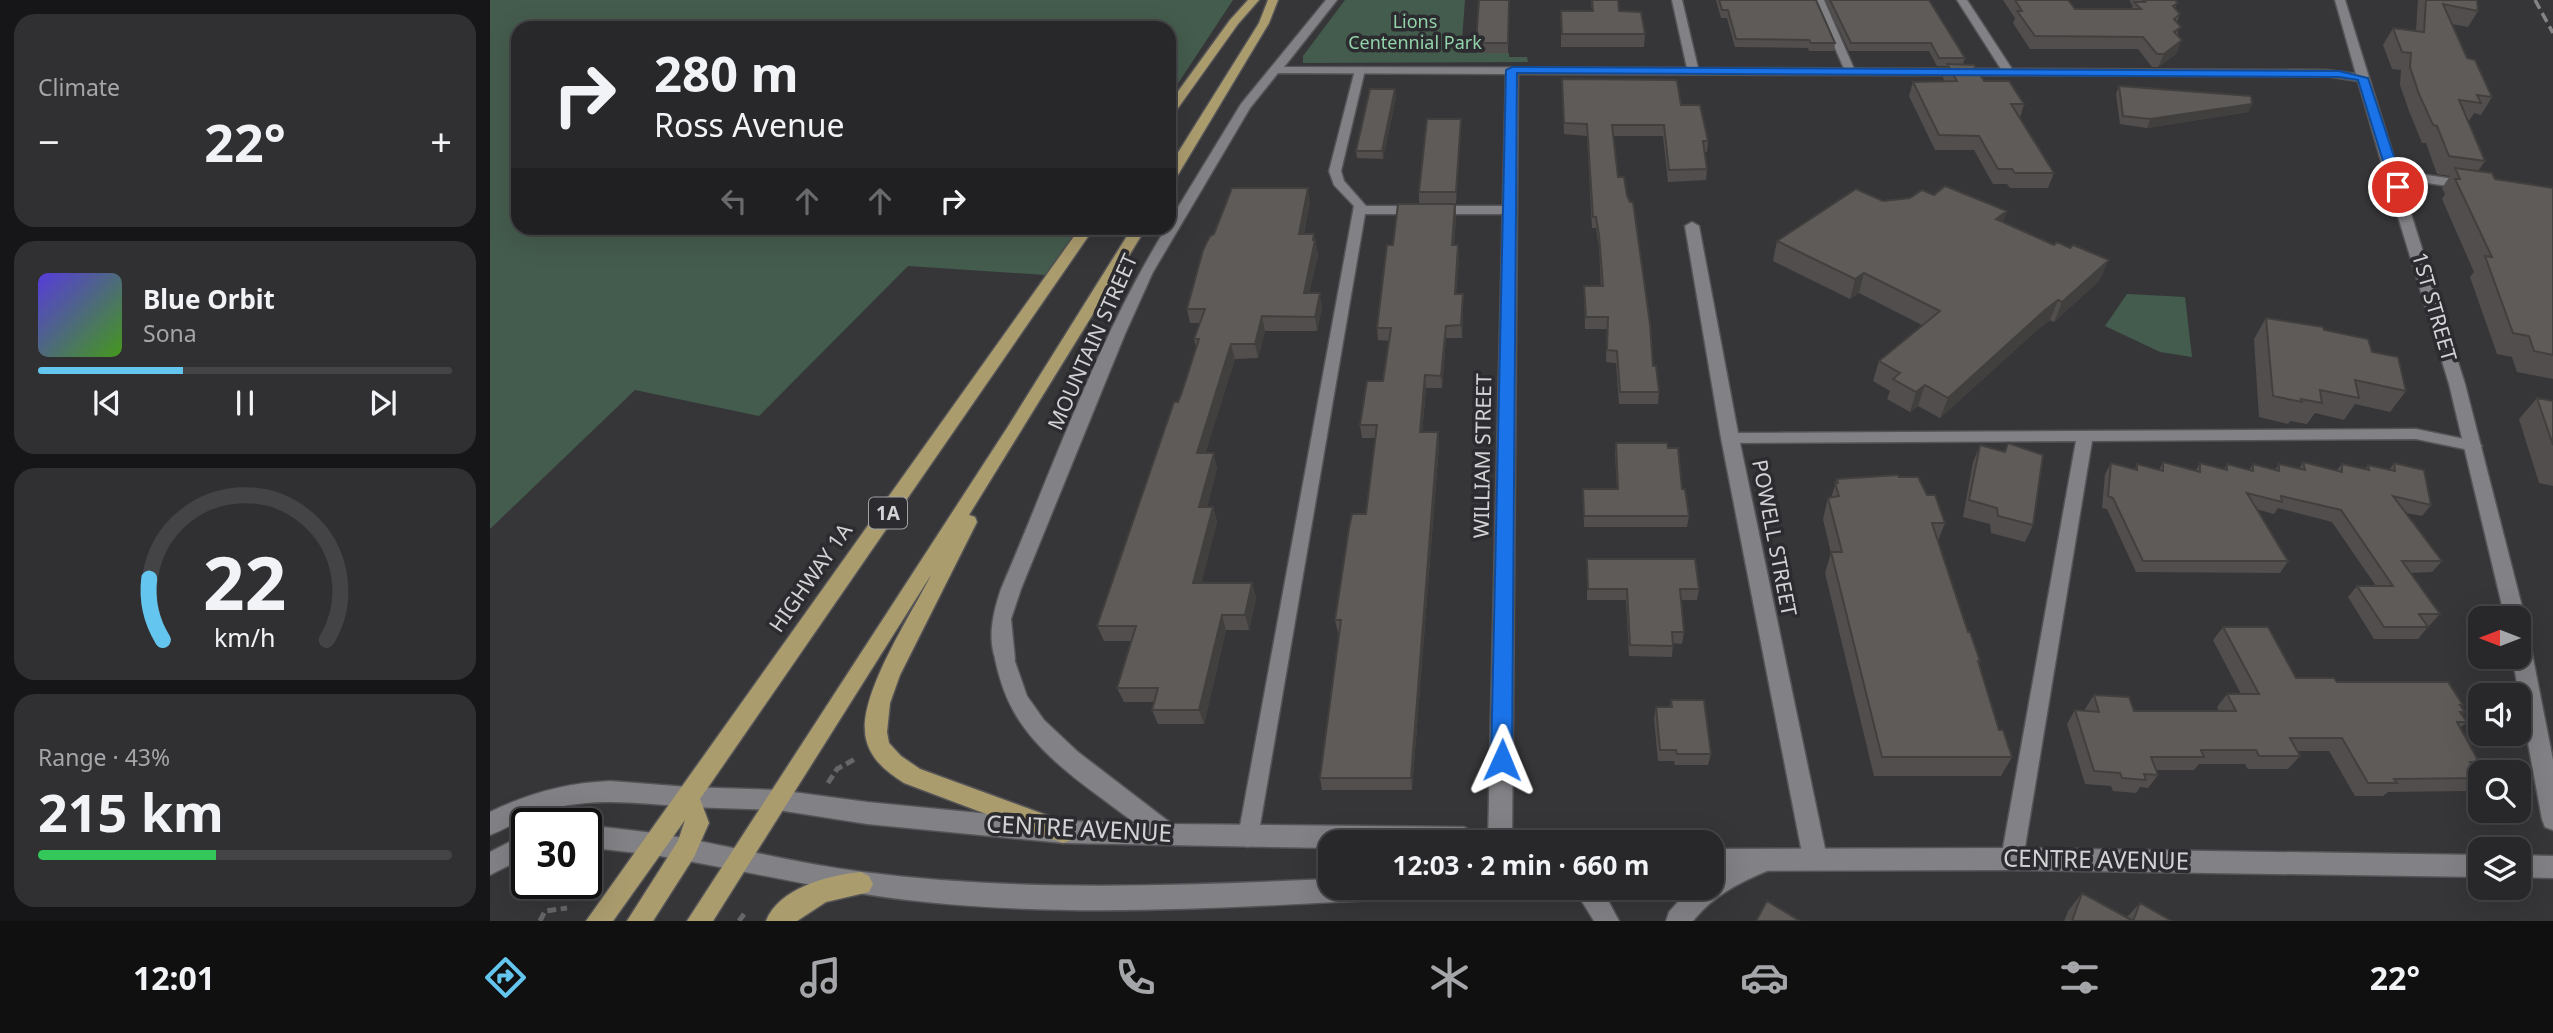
<!DOCTYPE html>
<meta charset="utf-8">
<style>
:root{--surface:#28282b;--page:#303033;--text:#f1f3f6;--muted:#a5a6a9;--line:#444447;--accent:#64c5ee}
body{margin:0;font-family:"Noto Sans",sans-serif;background:var(--page);color:var(--text);height:100vh;display:flex;flex-direction:column;font-size:26px;white-space:nowrap}
*{box-sizing:border-box;margin:0}
p{font-size:23px;color:var(--muted)}
.icon{flex:none;width:38px;height:38px;fill:none;stroke:currentColor;stroke-width:2;stroke-linecap:round;stroke-linejoin:round}
.map{position:relative;flex:1;overflow:hidden}
.details{display:flex;flex-direction:column;gap:14px;padding:14px;background:#161618;width:490px}
.details>*{flex:none}
.top-card{position:absolute;left:21px;top:21px;width:665px;height:214px;border-radius:21px;box-shadow:0 7px 28px #0002,0 0 0 2px var(--line);background:#28282b;color:var(--text);overflow:hidden}
.needle{width:46px;rotate:270deg}
.buttons{position:absolute;left:1978px;top:606px;display:grid;gap:14px}
.buttons a{display:grid;place-items:center;width:63px;height:63px;border-radius:14px;background:var(--surface);box-shadow:0 7px 28px #0002,0 0 0 2px var(--line);font-size:35px}
.speed{position:absolute;left:21px;top:808px;display:flex;gap:14px;font-size:35px;font-weight:700;text-align:center}
.speed>*{display:grid;place-content:center;width:91px;height:91px;border-radius:50%;background:var(--surface);box-shadow:0 7px 28px #0002,0 0 0 2px var(--line);line-height:1}
.speed .limit{border:4px solid #111;border-radius:10px;background:#fff;color:#111}
.pin{position:absolute;display:grid;place-items:center;width:60px;height:60px;color:#fff;margin:-30px;border:4px solid #fff;border-radius:50%;box-shadow:0 2px 7px #0007}
.me{position:absolute;width:77px;margin:-38px;rotate:1deg;stroke-linejoin:round;filter:drop-shadow(0 0 5px #0008)}
.turn{display:flex;align-items:center;gap:24px;height:147px;padding:0 28px;font-size:32px}
.turn .icon{width:91px;height:91px;stroke-width:2.5}
.turn b{display:block;font-size:49px;line-height:60px}
.lanes{display:flex;align-items:center;height:66px;padding:0 28px;background:#0003;justify-content:center;gap:35px;direction:ltr}
.lanes .off{opacity:.35}
.big{font-size:52px;font-weight:700;line-height:1.1}
.details .tile{flex:1;display:flex;flex-direction:column;justify-content:center;gap:10px;min-width:0;padding:0 24px;border-radius:21px;background:var(--page)}
.details .dial{align-items:center;gap:0}
.dial svg{height:182px;overflow:visible;fill:none;stroke:var(--line);stroke-width:7;stroke-linecap:round;text-anchor:middle}
.dial text{fill:var(--text);stroke:none}
.song{display:flex;align-items:center;gap:21px}
.cover{width:84px;height:84px;border-radius:10px;background:linear-gradient(135deg,hsl(250 70% 55%),hsl(100 70% 35%))}
.played{height:7px;border-radius:4px;background:linear-gradient(90deg,var(--accent) 35%,var(--line) 35%)}
.keys{display:flex;justify-content:space-around;direction:ltr}
.heat{display:flex;justify-content:space-between;align-items:center;font-size:38px;direction:ltr}
.charge{height:10px;border-radius:5px;background:linear-gradient(90deg,#34c759 43%,var(--line) 0)}
.trip{position:absolute;left:828px;top:830px;width:406px;height:70px;border-radius:21px;background:var(--surface);box-shadow:0 7px 28px #0002,0 0 0 2px var(--line);font-weight:700;line-height:70px;text-align:center}
.menu{display:flex;height:112px;justify-content:space-around;align-items:center;background:#101011;color:var(--muted)}
.menu .icon{width:49px;height:49px}
.menu .on{color:var(--accent)}
.menu b{font-size:32px;color:var(--text)}
main{display:flex;flex:1;min-height:0}
.map>svg:first-child{display:block}
.green{fill:#445c4d}
.lines{fill:none;stroke-linecap:round;stroke-linejoin:round}
.lane-casing{stroke:#545356;stroke-width:3}
.street-casing{stroke:#545356;stroke-width:3}
.secondary-casing{stroke:#545356;stroke-width:3}
.primary-casing{stroke:#545356;stroke-width:3}
.path{stroke:#666668;stroke-width:5;stroke-dasharray:9 4.5;stroke-linecap:butt}
.lane{fill:#828185;fill-rule:evenodd}
.street{fill:#828185;fill-rule:evenodd}
.secondary{fill:#828185;fill-rule:evenodd}
.primary{fill:#ab9c6e;fill-rule:evenodd}
.rail{stroke:#848386;stroke-width:3.5;stroke-dasharray:10 5;stroke-linecap:butt}
.wall{fill:#524e4d}
.shaded-wall{fill:#42403e}
.building{fill:#5f5b59;stroke:#42403e;stroke-width:2}
.route{fill:#1a73e8;stroke:#114b97;stroke-width:2}
.labels{text-anchor:middle;stroke-width:7;stroke-linejoin:round;paint-order:stroke}
.far-park-label{font-size:18px;fill:#92d3aa;stroke:#2c2b2f}
.shield{fill:#2c2b2f;stroke:#a1a0a2;stroke-width:2}
.shield-label{font-size:19px;font-weight:bold;fill:#d3d2d4}
.street-label{font-size:21px;fill:#d3d2d4;stroke:#2c2b2f}
.near-street-label{font-size:24px;fill:#d3d2d4;stroke:#2c2b2f}
</style>
<main>
<section class="details">
<div class="tile"><p>Climate</p>
<div class="heat"><a>−</a><b class="big">22°</b><a>+</a></div>
</div>
<div class="tile">
<div class="song"><i class="cover"></i><div><b>Blue Orbit</b><p>Sona</p></div></div>
<div class="played"></div>
<div class="keys"><svg class="icon" aria-label="previous" viewBox="0 0 24 24"><path d="M18 5L8 12l10 7zM5 5v14"/></svg><svg class="icon" aria-label="pause" viewBox="0 0 24 24"><path d="M8 5v14M16 5v14"/></svg><svg class="icon" aria-label="next" viewBox="0 0 24 24"><path d="M6 5l10 7-10 7zM19 5v14"/></svg></div>
</div>
<div class="tile dial"><svg viewBox="0 0 100 80">
<path d="M14 69A42 42 0 1 1 86 69"/>
<path d="M14 69A42 42 0 0 1 8 42" stroke="#64c5ee"/>
<text x="50" y="56" font-size="32" font-weight="700">22</text>
<text x="50" y="72" font-size="11">km/h</text>
</svg></div>
<div class="tile"><p>Range · 43%</p><b class="big">215 km</b><div class="charge"></div></div>
</section>
<div class="map">
<svg width="2063" height="921" viewBox="0 0 2063 921">
<rect width="100%" height="100%" fill="#363639"/>
<path class="green" d="M0,0H743L679,97V28H28V228H588L555,275L418,266L269,416L145,390L0,529Z
M855,0H975L971,53H1019V57H1037L1038,62L813,63V56Z
M1637,294L1695,297L1702,357L1670,352L1615,326Z"/>
<g class="lines">
<defs>
<path id="lane" d="M1324,0H1334L1365,71L1364,73L1355,71Z
M870,67L875,70L851,171L854,181L876,206H1019L1025,210L1019,214H875L768,837L765,844L758,847L751,844L748,837L864,206L844,185L839,171L865,70Z
M1926,429L1984,441L1992,446L1984,451L1926,439L1602,441L1533,859L1530,866L1522,869L1514,866L1511,859L1586,441L1240,443L1232,438L1240,433Z"/>
<path id="street" d="M836,0H847L794,67L1197,68L1182,0H1192L1208,68L1511,69L1467,0H1477L1522,69L1836,70L1866,74L1845,0H1855L1909,174L1902,178L1895,174L1868,81L1836,76L1028,74L1022,842H998L1016,74L788,73L760,108L663,272L635,334L531,589L521,619L525,659L522,665L515,668L508,665C496,641 503,613 511,589C563,468 607,340 676,228H679V222L751,104Z
M1202,222L1209,226L1249,438L1337,858L1333,866L1325,869L1317,866L1313,858L1231,438L1195,226Z
M120,781L198,787L206,790L209,797L206,804L198,807C149,803 98,796 50,812C33,818 17,828 0,835V812C39,793 76,783 120,781Z
M96,825L164,833L172,836L176,844L172,852L164,855L96,847Z
M37,833V856L0,875V852Z
M1269,852L1277,855L1281,863L1277,871C1248,883 1223,896 1203,921H1176L1179,912L1201,887H1222V873L1241,862Z
M1083,887H1111L1129,921H1104Z"/>
<path id="secondary" d="M1902,170L1978,181L1985,185L1978,189L1910,179L1975,384L2035,618L2028,625L2035,627L2038,633L2063,760V830L2055,827L2052,819L2022,656H2028V618H2015L1959,384L1895,174Z
M515,650L522,653L537,696L554,720L588,752L682,824L974,827L987,834L991,842H840V848L573,843L377,824L288,810L198,807L190,804L187,797L190,790L198,787L288,790L377,802L573,821L645,823C603,791 548,757 523,710C514,694 509,677 505,659L508,653Z
M164,833C234,844 303,863 373,872C528,892 684,886 840,879V887H916L912,895L904,899C749,907 591,918 436,902C344,893 255,870 164,855L156,852L152,844L156,836Z
M1522,848L1990,855V877L1522,870L1222,871V849Z
M2028,855L2063,856V878L2028,877Z"/>
<path id="primary" d="M758,0H769L748,24L683,115L679,116V104L740,20Z
M778,0H788L779,23L686,178L679,182V167L769,23Z
M590,228H604L210,799L219,823L204,857L163,921H137L188,841L195,820L123,921H96Z
M642,228H656L479,515L485,517L487,522L410,675L400,703L397,732L399,743L411,756L430,769L581,824L585,832L581,840L573,843L414,783C397,772 381,760 376,739C366,697 422,614 441,575L223,921H197L517,428Z
M371,872L379,876L383,884L379,892L336,902L307,921H276C289,888 339,875 371,872Z"/>
</defs>
<use href="#lane" class="lane-casing"/>
<use href="#street" class="street-casing"/>
<use href="#secondary" class="secondary-casing"/>
<use href="#primary" class="primary-casing"/>
<path class="path" d="M338,783L347,769L365,759
M50,921L55,911L77,908
M249,921L254,914"/>
<use href="#lane" class="lane"/>
<use href="#street" class="street"/>
<use href="#secondary" class="secondary"/>
<use href="#primary" class="primary"/>
<path class="rail" d="M2045,0L2063,33"/>
</g>
<path class="wall" d="M1019,0L1018,53H987L986,43Z
M1101,0H1128L1129,11L1155,34L1154,47H1071V11H1102Z
M1226,0H1326L1345,43L1344,51H1319L1318,48L1245,47L1237,18H1231Z
M1335,0H1439L1475,58L1473,64L1494,81L1534,104L1530,118L1564,173L1558,188H1520L1517,184H1503L1484,150H1445L1419,96L1423,82L1455,81L1453,78L1457,66H1447L1439,51H1359Z
M1513,0H1578L1585,9H1641L1643,6L1640,2V0H1685L1686,9L1690,14L1687,22L1688,35L1687,53L1668,67H1662L1648,49H1540L1523,23L1525,18Z
M1928,0H1987L1988,11L1978,27L1962,24L1977,58L2002,97L1991,115L1984,113L1979,121L1978,120L1995,161L1988,171L2005,179L2063,188V379L2027,372L2022,357L2007,354L1980,277L1984,272L1952,199L1955,194L1952,188L1960,176L1947,174L1936,143H1932L1919,111L1910,85L1911,70L1902,69L1893,45L1903,28L1926,31Z
M1072,79L1191,105L1218,141L1217,152H1215L1217,169L1216,180L1178,182L1173,136H1123L1128,177L1137,196L1163,366L1169,392L1168,404H1129L1126,363L1116,362L1117,329H1095L1094,286H1111L1109,247L1106,228H1102L1097,136L1074,134Z
M1629,86L1762,104L1758,112L1657,128L1630,124L1626,94Z
M906,97L893,159L867,158L866,151Z
M971,130L966,203H929V192Z
M1444,195L1517,211L1513,222L1610,280L1564,322L1560,320L1547,330L1450,418L1428,406L1420,412L1397,399L1400,391L1383,381L1389,361L1432,325L1369,293L1360,299L1283,261L1287,241L1393,201Z
M820,202L814,234L825,240L828,255L819,293L832,308L827,331H775L768,358L745,359L715,453L727,468L717,507H723L727,522L711,583H762L766,598L759,630H736L714,724H668L662,710L665,702H634L627,688L642,641H614L607,626L688,402L691,395L706,347L704,339L710,323H700L697,309Z
M965,204L966,217L964,245L969,258L966,294L973,307L972,338H956L952,388H936L932,432H948L949,445L922,790H832L830,778L850,633H848L845,620L876,514L885,438H872L870,425L893,381L900,341L888,340L887,328L903,245Z
M1776,318L1834,330L1882,352L1916,391L1900,412L1865,404L1854,420L1825,413L1817,424L1800,421L1798,424L1769,417L1764,339Z
M2047,398L2063,401V486L2049,483L2029,419Z
M1126,443L1178,448L1192,489L1199,516L1197,527H1094L1093,489H1127L1125,454Z
M1490,445L1543,525L1535,542L1501,533L1500,524L1473,517L1483,462Z
M1673,462L1706,470L1710,463L1734,469L1737,464L1759,470L1763,464L1785,470L1789,464L1809,469L1813,462L1847,470L1852,464L1875,469L1878,465L1899,470L1904,463L1941,505L1932,516L1916,513L1952,561L1942,572L1920,573L1950,614L1939,626H1937L1938,627L1928,639H1884L1858,597L1867,586H1886L1842,522L1788,508L1784,514L1766,509L1798,561L1790,573L1646,572L1617,509L1612,508L1615,474L1621,463L1645,469L1647,464L1669,470Z
M1409,477L1437,495L1455,523L1448,541L1478,632L1490,661L1489,665L1509,730L1522,757L1511,776H1384L1335,573L1341,553L1333,519L1338,498H1341L1347,479Z
M1097,559L1209,589L1207,600H1191L1194,632L1192,644L1183,643L1182,657L1139,656L1136,600H1097Z
M1733,627L1806,678L1847,682L1973,705L1971,707L1975,712L1972,715L1977,722L1970,728L1989,762L1983,767L1990,777V780L1976,791L1898,792L1893,796H1865L1839,751H1807L1810,756L1798,769H1758L1755,764H1709L1704,770H1666L1668,775L1658,788L1650,787L1646,793L1623,791L1621,786L1595,784L1577,724L1585,710L1596,711L1595,709L1604,695L1644,711H1729L1727,707L1737,694H1751L1723,640Z
M1181,700L1221,754L1218,765H1185L1184,761H1168L1164,718L1166,707H1180Z
M1592,893L1637,917L1650,903L1682,921H1574L1578,911Z"/>
<path class="shaded-wall" d="M1692,40L1687,53L1668,67L1674,54Z
M905,89L906,97L893,159L892,151Z
M1762,104L1758,112L1657,128L1660,119Z
M971,119V130L966,203V192Z
M818,188L820,202L811,249L809,234Z
M965,204L966,217L963,258L962,245Z
M1517,211L1510,231L1506,219Z
M824,234L828,255L816,308L814,293Z
M968,245L969,258L965,307V294Z
M1619,260L1610,280L1564,322L1572,302Z
M1374,273L1369,293L1360,299L1365,279Z
M830,293L832,308L827,331L825,317Z
M973,294V307L972,338L971,325Z
M1568,300L1560,320L1547,330L1450,418L1458,398L1555,310Z
M772,316L775,331L768,358L765,344Z
M956,326V338L952,388L951,376Z
M741,344L745,359L711,468L707,453Z
M935,375L936,388L931,445L930,432Z
M1435,385L1428,406L1420,412L1426,392Z
M948,432L949,445L922,790L921,778Z
M724,453L727,468L713,522L709,507Z
M723,507L727,522L708,597L703,583Z
M762,583L766,598L759,630L755,615Z
M732,615L736,630L714,724L709,710Z"/>
<path class="building" d="M989,0H1019L1018,43H986Z
M1102,0H1128L1129,11L1151,12L1155,34H1072L1071,11H1103Z
M1229,0H1326L1345,43H1321L1319,40L1246,39L1238,10H1232Z
M1340,0H1439L1475,58H1449L1441,43H1361Z
M1525,0H1578L1585,9H1651L1644,2H1655L1653,0H1685L1688,3L1683,6L1690,14L1684,19L1691,27L1684,32L1692,40L1674,54H1667L1653,37L1545,36L1527,11H1532Z
M1936,0H1987L1988,11L1953,4L1977,58L1985,60L2002,97L1987,95L1991,103L1969,100L1995,161L1959,156L1947,126L1943,125L1929,94L1920,67L1921,53L1912,52L1903,28L1934,32Z
M1457,64L1484,65L1494,81H1519L1534,104H1521L1564,173H1525L1522,169H1508L1489,136L1449,135L1423,82L1467,81Z
M1072,79L1185,80L1187,81L1191,105H1210L1218,141H1213L1217,169L1179,170L1174,125H1122L1128,177H1134L1137,196L1140,202H1143L1160,324L1163,366H1166L1169,392H1130L1127,351L1117,350L1118,317H1096L1094,286H1113L1109,235L1106,217H1103L1097,124L1074,123Z
M1629,86L1761,96L1762,104L1660,119L1633,116Z
M880,89H905L892,151H866Z
M937,119H971L966,192H929Z
M1965,168L2002,173L2005,179L2063,188V355L2044,351L2039,336L2023,333L1995,256L2002,257L1965,179H1970Z
M1455,186L1517,211L1506,219L1564,245L1567,242L1580,248L1583,245L1619,260L1572,302L1568,300L1555,310L1458,398L1435,385L1426,392L1403,379L1410,373L1389,361L1450,311L1374,273L1365,279L1287,241L1366,189L1393,201L1420,198L1432,190L1444,195Z
M742,188H818L809,234H824L823,240H825L814,293H830L825,317L772,316L765,344H741L707,453H724L709,507H723L703,583H762L755,615H732L709,710H662L668,688H627L646,626H607L684,402H688L691,395L709,339H704L715,309H697L713,250L720,236L724,234Z
M908,204H965L962,245H968L965,294H973L971,325L956,326L951,376L935,375L930,432H948L921,778H830L851,620H845L859,528L862,514H876L887,425H870L877,381H893L901,328H887L897,245H903Z
M1776,318L1833,327L1834,330L1878,339L1882,352L1908,357L1916,391L1865,380L1869,398L1830,390L1832,403L1811,399L1812,402L1783,396Z
M2047,398L2063,401V445Z
M1126,443H1177L1178,448H1188L1192,489H1195L1199,516H1094L1093,489H1128Z
M1518,443L1553,455L1543,525L1508,516L1507,508L1479,500L1490,445L1515,452Z
M1673,462L1710,472V463L1737,470V464L1763,471V464L1789,471V464L1815,470L1813,462L1852,472V464L1879,470L1878,465L1905,471L1904,463L1934,470L1941,505L1903,496L1952,561H1912L1950,614H1929L1938,627H1894L1867,586H1903L1851,510L1791,496L1792,502L1757,493L1798,561H1653L1623,498L1618,496L1621,463L1647,470V464L1673,471Z
M1408,475L1409,477H1428L1437,495H1445L1455,523H1442L1478,632H1480L1490,661H1488L1509,730H1513L1522,757H1392L1341,552H1352L1338,498L1349,496L1345,483H1348L1347,479Z
M1097,559H1205L1209,589H1190L1194,632H1182L1183,646L1140,645L1137,589H1098Z
M1733,627H1778L1806,678H1844L1847,682H1958L1973,705H1970L1975,712H1970L1977,722H1967L1989,762H1980L1990,777V778L1904,779L1907,783H1878L1852,738H1800L1810,756H1769L1766,750H1711L1714,757H1661L1668,775L1654,774L1656,780L1632,778L1630,773L1604,771L1585,710L1609,712L1604,695L1639,697L1644,711H1746L1737,694H1769Z
M1181,700H1214L1221,754H1187L1186,750H1170L1166,707H1182Z
M1592,893L1643,921L1650,903L1682,921H1582Z
M1277,901L1310,921H1266Z"/>
<path class="route" d="M1022,67L1849,71L1878,78L1914,187L1908,191L1901,187L1868,80L1849,77L1027,73L1022,760L1019,766L1012,769L1004,766L1001,760L1016,70Z"/>
<g class="labels">
<g class="far-park-label">
<text x="925" y="28">Lions<tspan x="925" dy="21">Centennial Park</tspan></text>
</g>
<rect class="shield" x="379" y="497.5" width="38" height="31" rx="5"/>
<g class="shield-label">
<text x="398" y="520">1A</text>
</g>
<g class="street-label">
<text transform="translate(1944 307) rotate(74)" y="7">1ST STREET</text>
<text transform="translate(603 342) rotate(-66)" y="7">MOUNTAIN STREET</text>
<text transform="translate(993 456) rotate(-89)" y="7">WILLIAM STREET</text>
<text transform="translate(1284 538) rotate(79)" y="7">POWELL STREET</text>
<text transform="translate(321 578) rotate(-55)" y="7">HIGHWAY 1A</text>
</g>
<g class="near-street-label">
<text transform="translate(589 829) rotate(3)" y="8">CENTRE AVENUE</text>
<text transform="translate(1606 860) rotate(1)" y="8">CENTRE AVENUE</text>
</g>
</g>
</svg>
<div class="buttons">
<a><svg class="needle" viewBox="-14 -14 28 28"><path d="M0-13l5 13h-10z" fill="#e53935"/><path d="M0 13l5-13h-10z" fill="#a5a6a9"/></svg></a>
<a><svg class="icon" aria-label="sound" viewBox="0 0 24 24"><path d="M4 9h4l5-4v14l-5-4H4zM17 9q2 3 0 6"/></svg></a>
<a><svg class="icon" aria-label="search" viewBox="0 0 24 24"><circle cx="10" cy="10" r="6"/><path d="M15 15l6 6"/></svg></a>
<a><svg class="icon" aria-label="layers" viewBox="0 0 24 24"><path d="M12 4l9 5-9 5-9-5zM3 14l9 5 9-5"/></svg></a>
</div>
<div class="speed"><div class="limit">30</div></div>
<div class="pin" style="left:1908px;top:187px;background:#d93025"><svg class="icon" aria-label="arrive" viewBox="0 0 24 24"><path d="M6 21V4h12l-3 4 3 4H6"/></svg></div>
<svg class="me" style="left:1012px;top:760px" viewBox="-20 -20 40 40"><path d="M0-17L14 15 0 8-14 15z" fill="#1a73e8" stroke="#fff" stroke-width="4"/></svg>
<div class="trip">12:03 · 2 min · 660 m</div>
<div class="top-card">
<div class="turn"><svg class="icon" aria-label="right" viewBox="0 0 24 24"><path d="M7 20v-9h11M14 6l5 5-5 5"/></svg><div><b>280 m</b>Ross Avenue</div></div>
<div class="lanes"><svg class="icon off" aria-label="left" viewBox="0 0 24 24"><path d="M17 20v-9H6M10 6l-5 5 5 5"/></svg><svg class="icon off" aria-label="ahead" viewBox="0 0 24 24"><path d="M12 20V5M6 11l6-6 6 6"/></svg><svg class="icon off" aria-label="ahead" viewBox="0 0 24 24"><path d="M12 20V5M6 11l6-6 6 6"/></svg><svg class="icon" aria-label="right" viewBox="0 0 24 24"><path d="M7 20v-9h11M14 6l5 5-5 5"/></svg></div>
</div>
</div>
</main>
<nav class="menu">
<b>12:01</b>
<svg class="icon on" aria-label="directions" viewBox="0 0 24 24"><path d="M12 3l9 9-9 9-9-9zM9 14v-3h6M13 9l2 2-2 2"/></svg>
<svg class="icon" aria-label="music" viewBox="0 0 24 24"><path d="M9 18V5l10-2v13"/><circle cx="6" cy="18" r="3"/><circle cx="16" cy="16" r="3"/></svg>
<svg class="icon" aria-label="phone" viewBox="0 0 24 24"><path d="M5 4h4l2 5-3 2q2 4 5 5l2-3 5 2v4C11 20 4 13 5 4z"/></svg>
<svg class="icon" aria-label="climate" viewBox="0 0 24 24"><path d="M12 3v18M4 7l16 10M4 17L20 7"/></svg>
<svg class="icon" aria-label="car" viewBox="0 0 24 24"><path d="M5 17H2v-5l4-1 3-4h7l3 4 3 1v5h-3M9 17h6M6 11h13"/><circle cx="7" cy="17" r="2"/><circle cx="17" cy="17" r="2"/></svg>
<svg class="icon" aria-label="filters" viewBox="0 0 24 24"><path d="M4 7h16M4 17h16"/><circle cx="9" cy="7" r="2"/><circle cx="15" cy="17" r="2"/></svg>
<b>22°</b>
</nav>
